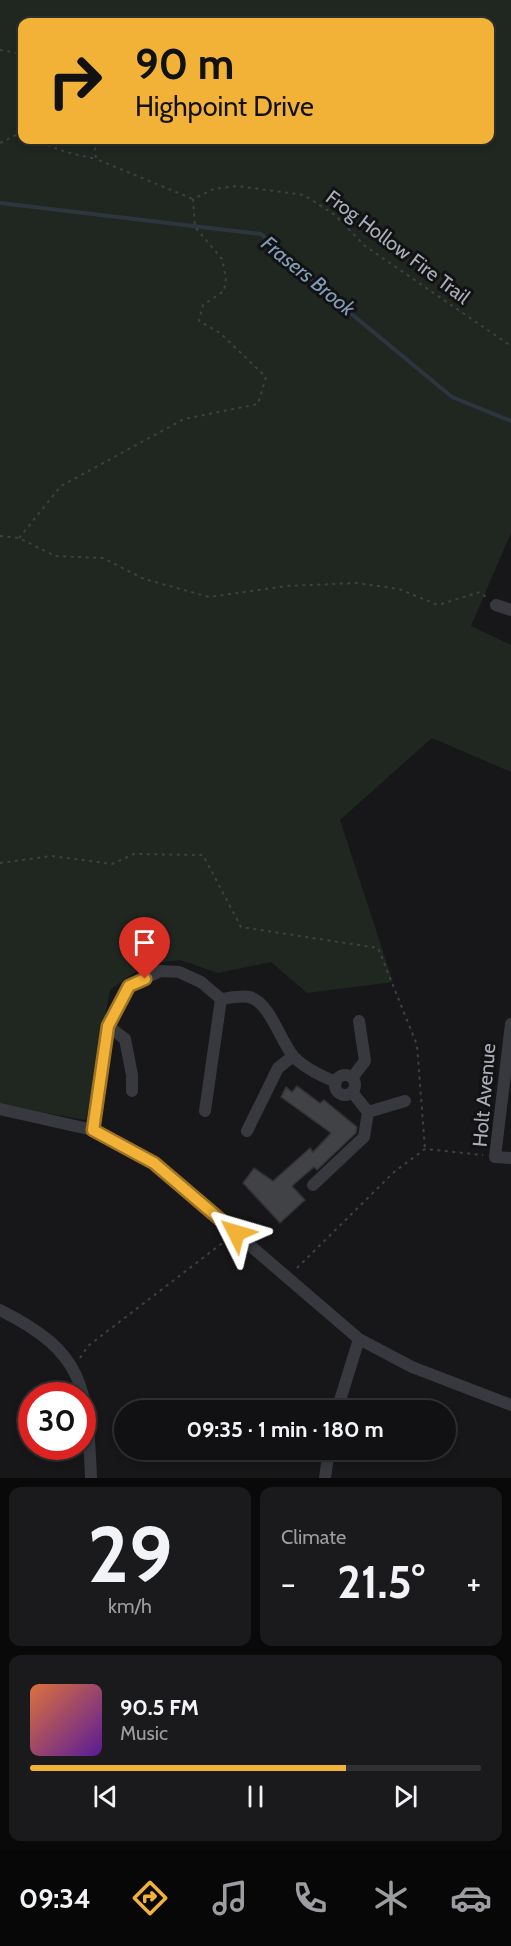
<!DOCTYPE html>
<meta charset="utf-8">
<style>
:root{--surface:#111113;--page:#1a1a1c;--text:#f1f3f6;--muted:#9c9da0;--line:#303133;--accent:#f2b237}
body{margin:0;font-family:Cabin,sans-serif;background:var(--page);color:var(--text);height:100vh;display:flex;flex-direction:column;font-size:22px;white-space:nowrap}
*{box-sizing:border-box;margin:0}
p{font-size:20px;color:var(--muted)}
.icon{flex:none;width:33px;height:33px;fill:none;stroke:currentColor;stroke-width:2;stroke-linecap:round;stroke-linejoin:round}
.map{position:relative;height:1478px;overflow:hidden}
.details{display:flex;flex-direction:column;gap:9px;padding:9px;background:#09090a;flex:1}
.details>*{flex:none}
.hud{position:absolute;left:18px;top:18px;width:476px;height:126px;border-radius:12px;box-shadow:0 3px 9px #0003,0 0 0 2px var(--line);background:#f2b237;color:#111;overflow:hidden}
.speed{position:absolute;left:18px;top:1382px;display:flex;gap:12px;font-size:30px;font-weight:700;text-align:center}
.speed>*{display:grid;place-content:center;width:78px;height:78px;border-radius:50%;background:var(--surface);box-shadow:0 3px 9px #0003,0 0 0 2px var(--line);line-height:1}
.speed .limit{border:9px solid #d22;background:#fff;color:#111}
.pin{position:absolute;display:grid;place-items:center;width:51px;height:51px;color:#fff;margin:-62px -26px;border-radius:50% 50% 50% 0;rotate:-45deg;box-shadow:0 0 6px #0007}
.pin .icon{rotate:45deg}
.me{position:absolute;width:66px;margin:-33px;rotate:310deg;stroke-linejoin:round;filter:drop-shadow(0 0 4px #0008)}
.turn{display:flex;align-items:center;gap:21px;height:126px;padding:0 18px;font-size:27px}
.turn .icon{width:78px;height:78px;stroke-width:2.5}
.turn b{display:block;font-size:42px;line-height:51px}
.big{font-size:45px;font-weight:800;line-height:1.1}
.details .widget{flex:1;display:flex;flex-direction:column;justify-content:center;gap:9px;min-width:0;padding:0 21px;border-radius:12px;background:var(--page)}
.details .dial{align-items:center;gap:0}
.dial b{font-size:78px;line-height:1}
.song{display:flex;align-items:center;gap:18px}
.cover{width:72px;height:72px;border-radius:9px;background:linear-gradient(135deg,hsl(20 70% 55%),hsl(270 70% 35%))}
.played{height:6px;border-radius:3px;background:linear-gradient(90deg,var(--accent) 70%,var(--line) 70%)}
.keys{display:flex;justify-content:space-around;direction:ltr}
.heat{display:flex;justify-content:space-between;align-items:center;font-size:33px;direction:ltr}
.details .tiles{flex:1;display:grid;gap:9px;grid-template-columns:1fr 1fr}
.widget:last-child{grid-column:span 2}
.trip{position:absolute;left:114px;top:1400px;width:342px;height:60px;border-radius:30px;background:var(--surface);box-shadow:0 3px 9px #0003,0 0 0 2px var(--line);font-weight:800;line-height:60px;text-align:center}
.dock{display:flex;height:96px;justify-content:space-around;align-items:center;background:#070708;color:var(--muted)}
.dock .icon{width:42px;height:42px}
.dock .on{color:var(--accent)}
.dock b{font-size:27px;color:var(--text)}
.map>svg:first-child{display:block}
.green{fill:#1f2720;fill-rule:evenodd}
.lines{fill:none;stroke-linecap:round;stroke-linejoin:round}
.stream{stroke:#2d363e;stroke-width:4}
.building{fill:#414246;stroke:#313135;stroke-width:1.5}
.path{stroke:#3e4045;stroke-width:2;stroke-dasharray:3 4.5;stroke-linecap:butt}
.minor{stroke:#38393e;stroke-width:12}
.route-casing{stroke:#9d7424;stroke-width:15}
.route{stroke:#f2b237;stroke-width:10}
.labels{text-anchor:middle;stroke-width:6;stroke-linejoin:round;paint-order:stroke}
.street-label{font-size:20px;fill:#aaaeb9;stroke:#121214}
.water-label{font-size:21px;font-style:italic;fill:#819cb4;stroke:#121214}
</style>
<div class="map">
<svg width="511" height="1478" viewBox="0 0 511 1478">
<rect width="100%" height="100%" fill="#171719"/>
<path class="green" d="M0,0H511V533L471,626L511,645V772L432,738L340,820L393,982L307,993L271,962L218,973L180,960L146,964L110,990L86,1120L0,1105ZM22,22H489V140H22Z"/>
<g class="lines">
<path class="stream" d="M0,203L261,234L325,292L452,397L511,421"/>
</g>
<path class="building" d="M297,1086L320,1103L324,1100L357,1127L356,1133L317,1170L314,1167L292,1186L305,1200L280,1223L243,1183L254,1168L273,1181L310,1148L313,1152L331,1133L281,1097L286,1087L292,1092Z"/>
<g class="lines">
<path class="path" d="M0,50L22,54
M33,140L66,152L96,159
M94,140L96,159L193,199
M0,143L18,134L22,136
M0,536L19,538L55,556L103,558L144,579L209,597L287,586L357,583L399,589L438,605L480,592L487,598
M19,538L61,486L184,419L258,404L266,377L220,333L199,321L203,305L224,291L226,278L222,259L195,227L193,199L214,189L237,186L304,195L335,215L365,246L511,346
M0,863L52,856L112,864L134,854L203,855L241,927L378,948L417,1045L425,1149
M297,1268L394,1172L425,1149L483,1155
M80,1358L88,1346L225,1241"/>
<path class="minor" d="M496,605L511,610
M511,1024L495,1157L511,1158
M108,1026L125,1039L132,1075V1091
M335 1085a10 10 0 1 1 20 0a10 10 0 1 1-20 0Z
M352,1078L365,1061L359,1021
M0,1109L93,1130L154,1163L359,1339L412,1367L511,1405
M205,1111L221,999
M368,1112L405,1101
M93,1130L108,1026L129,986L160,971L179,972L201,982L221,999C230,998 241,995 249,997C269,1001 280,1040 293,1056C304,1068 321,1076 336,1082
M247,1131L278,1068L293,1056
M313,1185L364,1137L368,1112L352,1092
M0,1310C86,1353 87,1387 91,1477
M337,1410L359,1339
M325,1478L329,1449"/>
</g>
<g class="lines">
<defs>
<path id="route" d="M145,979L129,986L108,1026L93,1130L154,1163L236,1233"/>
</defs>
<use href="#route" class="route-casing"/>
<use href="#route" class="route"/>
</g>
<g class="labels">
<g class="street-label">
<text transform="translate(398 247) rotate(37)" y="7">Frog Hollow Fire Trail</text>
<text transform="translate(484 1095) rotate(-85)" y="7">Holt Avenue</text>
</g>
<g class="water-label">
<text transform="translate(308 276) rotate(39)" y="7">Frasers Brook</text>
</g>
</g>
</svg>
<div class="speed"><div class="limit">30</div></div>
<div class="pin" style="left:145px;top:979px;background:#d93025"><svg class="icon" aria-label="arrive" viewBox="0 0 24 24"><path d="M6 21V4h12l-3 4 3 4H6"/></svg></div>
<svg class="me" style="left:236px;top:1233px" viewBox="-20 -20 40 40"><path d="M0-17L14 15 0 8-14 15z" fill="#f2b237" stroke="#fff" stroke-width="4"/></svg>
<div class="trip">09:35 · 1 min · 180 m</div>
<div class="hud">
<div class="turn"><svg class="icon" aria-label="right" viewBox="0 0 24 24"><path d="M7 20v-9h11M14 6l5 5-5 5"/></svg><div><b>90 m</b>Highpoint Drive</div></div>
</div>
</div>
<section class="details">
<div class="tiles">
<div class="widget dial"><b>29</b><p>km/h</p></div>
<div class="widget"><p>Climate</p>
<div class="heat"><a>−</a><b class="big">21.5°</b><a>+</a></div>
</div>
<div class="widget">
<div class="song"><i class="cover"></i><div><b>90.5 FM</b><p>Music</p></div></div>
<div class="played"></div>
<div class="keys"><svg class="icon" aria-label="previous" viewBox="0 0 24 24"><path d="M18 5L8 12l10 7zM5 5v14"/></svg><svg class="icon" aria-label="pause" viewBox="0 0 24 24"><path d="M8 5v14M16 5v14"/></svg><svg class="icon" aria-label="next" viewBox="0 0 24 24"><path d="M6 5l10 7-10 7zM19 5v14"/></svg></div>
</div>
</div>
</section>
<nav class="dock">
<b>09:34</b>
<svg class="icon on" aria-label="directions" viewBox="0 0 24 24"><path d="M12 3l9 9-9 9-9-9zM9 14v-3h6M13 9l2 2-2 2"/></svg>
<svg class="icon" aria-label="music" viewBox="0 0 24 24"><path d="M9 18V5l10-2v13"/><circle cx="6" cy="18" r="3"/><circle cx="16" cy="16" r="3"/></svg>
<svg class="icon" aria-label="phone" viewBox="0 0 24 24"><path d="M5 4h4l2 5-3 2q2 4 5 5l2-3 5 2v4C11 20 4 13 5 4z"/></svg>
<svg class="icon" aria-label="climate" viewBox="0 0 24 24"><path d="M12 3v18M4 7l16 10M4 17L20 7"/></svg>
<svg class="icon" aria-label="car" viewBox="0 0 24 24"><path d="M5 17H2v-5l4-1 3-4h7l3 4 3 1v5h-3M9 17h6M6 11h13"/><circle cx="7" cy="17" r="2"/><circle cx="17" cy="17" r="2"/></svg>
</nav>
